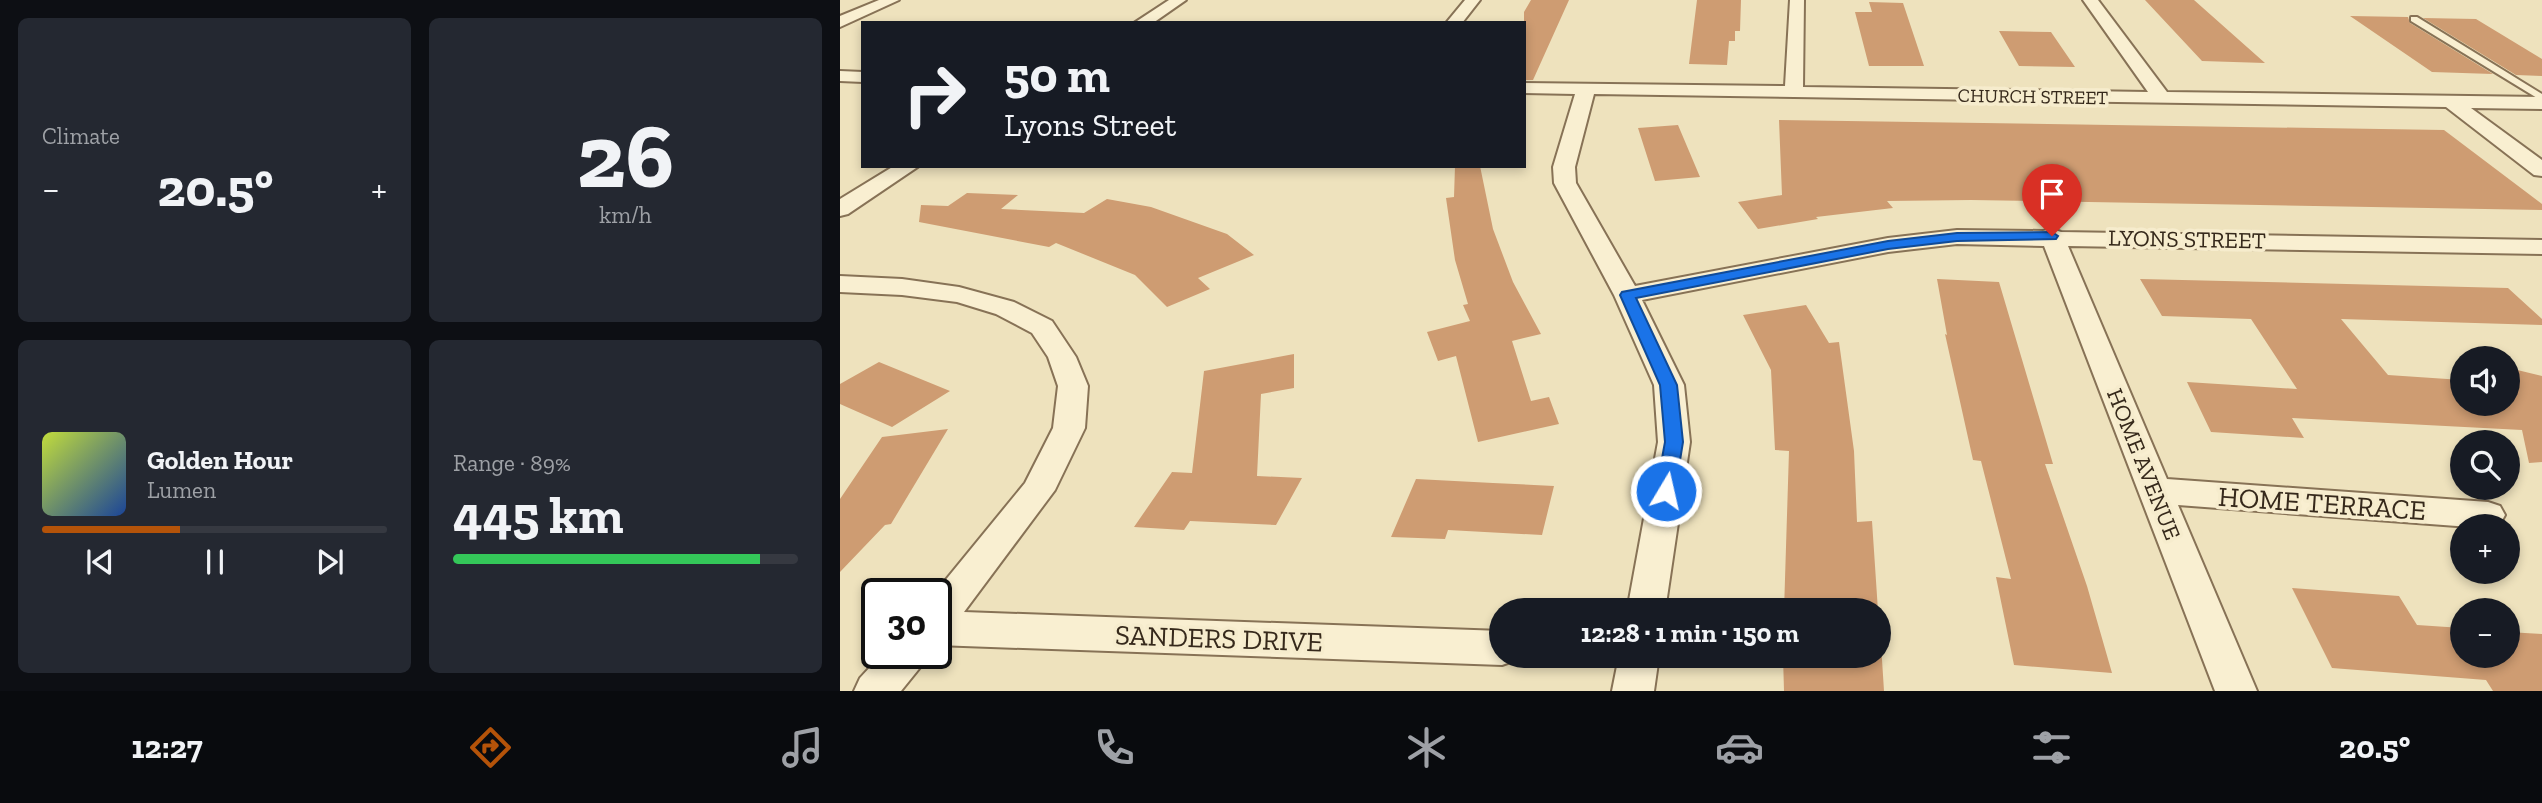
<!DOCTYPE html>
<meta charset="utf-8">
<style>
:root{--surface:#171b24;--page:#242831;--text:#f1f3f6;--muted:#9ea1a6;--line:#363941;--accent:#b45309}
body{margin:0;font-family:"Zilla Slab",serif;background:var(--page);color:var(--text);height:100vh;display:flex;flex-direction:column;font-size:26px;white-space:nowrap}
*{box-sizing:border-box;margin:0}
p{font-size:23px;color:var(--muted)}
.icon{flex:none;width:38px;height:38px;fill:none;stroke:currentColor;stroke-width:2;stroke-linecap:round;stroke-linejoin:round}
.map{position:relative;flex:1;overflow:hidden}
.panel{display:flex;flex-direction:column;gap:18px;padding:18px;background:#0d0f14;width:840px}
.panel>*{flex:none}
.guide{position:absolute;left:21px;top:21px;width:665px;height:147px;border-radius:0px;box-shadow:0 4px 10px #0003;background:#171b24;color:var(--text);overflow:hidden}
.tools{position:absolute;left:1610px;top:346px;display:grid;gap:14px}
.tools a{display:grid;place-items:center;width:70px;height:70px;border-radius:50%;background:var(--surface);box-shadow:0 4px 10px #0003;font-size:35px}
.speed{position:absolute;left:21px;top:578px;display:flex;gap:14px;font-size:35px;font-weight:700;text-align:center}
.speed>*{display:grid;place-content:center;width:91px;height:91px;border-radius:50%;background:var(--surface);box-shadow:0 4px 10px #0003;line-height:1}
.speed .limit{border:4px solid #111;border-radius:10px;background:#fff;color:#111}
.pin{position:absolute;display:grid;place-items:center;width:60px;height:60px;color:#fff;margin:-72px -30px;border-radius:50% 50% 50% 0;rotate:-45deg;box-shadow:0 0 7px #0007}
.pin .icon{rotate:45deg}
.me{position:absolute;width:77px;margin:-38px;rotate:9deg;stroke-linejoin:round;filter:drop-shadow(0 0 5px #0008)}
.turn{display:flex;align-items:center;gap:24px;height:147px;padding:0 28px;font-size:32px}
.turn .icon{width:91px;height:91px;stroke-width:2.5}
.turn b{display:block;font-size:49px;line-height:60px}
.big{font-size:52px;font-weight:700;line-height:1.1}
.panel .widget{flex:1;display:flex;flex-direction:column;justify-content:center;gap:10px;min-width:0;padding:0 24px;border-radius:10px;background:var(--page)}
.panel .dial{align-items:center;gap:0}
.dial b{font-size:91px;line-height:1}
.song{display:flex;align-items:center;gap:21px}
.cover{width:84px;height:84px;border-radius:10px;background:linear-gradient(135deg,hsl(70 70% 55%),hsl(220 70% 35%))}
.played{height:7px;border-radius:4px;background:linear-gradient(90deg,var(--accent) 40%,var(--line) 40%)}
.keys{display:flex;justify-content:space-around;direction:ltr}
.heat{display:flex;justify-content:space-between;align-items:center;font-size:38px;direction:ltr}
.charge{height:10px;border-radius:5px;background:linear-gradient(90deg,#34c759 89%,var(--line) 0)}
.panel .tiles{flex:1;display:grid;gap:18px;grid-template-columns:repeat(2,1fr)}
.trip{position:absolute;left:649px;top:598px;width:402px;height:70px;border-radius:35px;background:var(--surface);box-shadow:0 4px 10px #0003;font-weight:700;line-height:70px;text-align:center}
.tab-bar{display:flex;height:112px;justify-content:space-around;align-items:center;background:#090b0e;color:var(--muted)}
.tab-bar .icon{width:49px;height:49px}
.tab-bar .current{color:var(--accent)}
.tab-bar b{font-size:32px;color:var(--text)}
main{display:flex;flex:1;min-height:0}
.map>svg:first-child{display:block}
.building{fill:#ce9c72}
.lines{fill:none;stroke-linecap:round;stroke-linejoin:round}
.lane-casing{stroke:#877256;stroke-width:4}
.street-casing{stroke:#877256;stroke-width:4}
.lane{fill:#f9efd1;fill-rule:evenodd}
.street{fill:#f9efd1;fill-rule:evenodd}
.route{fill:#1a73e8;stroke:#114b97;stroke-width:2}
.labels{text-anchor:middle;stroke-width:7;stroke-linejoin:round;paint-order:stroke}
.far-street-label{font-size:19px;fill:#36291b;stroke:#f6eccd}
.street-label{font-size:23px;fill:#36291b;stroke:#f6eccd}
.near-street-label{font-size:28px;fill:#36291b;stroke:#f6eccd}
</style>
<main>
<section class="panel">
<div class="tiles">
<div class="widget"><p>Climate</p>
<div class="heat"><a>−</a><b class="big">20.5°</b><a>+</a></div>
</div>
<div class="widget dial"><b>26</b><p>km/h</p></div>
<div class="widget">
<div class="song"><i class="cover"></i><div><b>Golden Hour</b><p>Lumen</p></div></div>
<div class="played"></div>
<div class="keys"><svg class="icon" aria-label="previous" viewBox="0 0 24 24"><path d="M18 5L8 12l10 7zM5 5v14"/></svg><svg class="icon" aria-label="pause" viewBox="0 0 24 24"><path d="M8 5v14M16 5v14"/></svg><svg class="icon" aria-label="next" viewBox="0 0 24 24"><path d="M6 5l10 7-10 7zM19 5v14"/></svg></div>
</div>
<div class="widget"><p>Range · 89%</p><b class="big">445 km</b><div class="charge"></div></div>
</div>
</section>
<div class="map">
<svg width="1702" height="691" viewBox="0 0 1702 691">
<rect width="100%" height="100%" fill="#eee2bd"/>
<path class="building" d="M691,0H729L693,80H684V12Z
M857,0H901L900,31H895V41H889L887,65L849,64Z
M1305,0H1354L1425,63L1362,61Z
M1029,2L1063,3L1084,66H1029L1015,12H1032Z
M1510,16L1568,17L1570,23L1653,74L1592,72Z
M1583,18L1636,19L1702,59V76L1676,75Z
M1159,31L1211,32L1235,67L1179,66Z
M939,120L1604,130L1702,204V210L1131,200L1047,201L1053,208L976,217L978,219L918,229L898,202L942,195Z
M838,125L860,177L815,181L798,128Z
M615,166H640L653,229L673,282L701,334L672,341L691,401L709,397L719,424L638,442L616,356L598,361L587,332L630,321L623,305L628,304L615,260L606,198L614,197Z
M127,193L178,195L161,209L244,213L267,199L311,207L387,234L414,255L358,278L370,289L327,307L295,275L216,243L209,247L79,222L81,205L108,206Z
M1097,279L1159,282L1213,464H1205L1247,586L1272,673L1174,665L1156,577L1171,579L1141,461L1133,460L1105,334L1107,335Z
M1300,279L1668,288L1702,319V325L1501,319L1548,375L1622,380V404H1668V382L1672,383L1669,368L1702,376V462L1689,463L1682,430L1452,418L1464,438L1371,432L1347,382L1457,389L1411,319L1322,316Z
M966,305L989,343L999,342L1014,451L1017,522L1032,521L1038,611H944L949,451L935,450L931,370L903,315Z
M454,354V388L421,394L417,476L462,478L436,525L350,521L344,530L294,527L332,472L352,473L364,371Z
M39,362L110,391L52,427L0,404V384Z
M108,429L51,524L45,525L0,572V499L42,437Z
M576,479L653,483L714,486L702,535L608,530L605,539L551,537Z
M1452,588L1559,596L1577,625L1622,628V656H1668V632L1702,634V691H1653L1646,680L1492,668Z
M1040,628L1044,691H944L943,656H1040Z"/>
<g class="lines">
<defs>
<path id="lane" d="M1571,17H1577L1702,94V101L1571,21Z"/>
<path id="street" d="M39,0H59L0,27V16Z
M329,0H346L313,23H294Z
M625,0H640L622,23H606Z
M950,0H964L963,87L1308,92L1243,0H1258L1327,92L1702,97V109L1631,108L1702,160V176L1694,175L1606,107L754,94L735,167L736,183L795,286L1048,238L1117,230L1203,231L1212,229L1221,232L1702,240V254L1228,246L1327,479L1648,502L1660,506L1665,515L1660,524L1630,527L1338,505L1417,691H1375L1204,246L1117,244L1048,252L802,300L844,385L850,442L825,611H787L818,442L814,385L774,295L714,183L713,167L735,94L684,93V83L945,86Z
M0,71L23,72V82L0,81Z
M54,166H79L8,214L0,216V199Z
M0,276L62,279L119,287L174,302L212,321L236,357L248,386L245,428L215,490L124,612L662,631V656H678L676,660L662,665L96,645L95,593L185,483L213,428L218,386L208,357L192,333L156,314L117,302L62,295L0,292Z
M43,653H88L82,665L61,691H14L20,678Z
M779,656H819L814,691H772Z"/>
</defs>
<use href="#lane" class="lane-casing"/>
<use href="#street" class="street-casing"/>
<use href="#lane" class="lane"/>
<use href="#street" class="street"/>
</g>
<path class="route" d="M1212,232L1218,236L1216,239L1117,241L1048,249L796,298L837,385L843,442L835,491L833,496H819L816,491L825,442L820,385L780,295L782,292L1048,241L1117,233Z"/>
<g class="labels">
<g class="far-street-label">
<text transform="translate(1193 96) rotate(1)" y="7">CHURCH STREET</text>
</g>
<g class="street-label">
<text transform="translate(1347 239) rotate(1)" y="8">LYONS STREET</text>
<text transform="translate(1304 464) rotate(68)" y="8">HOME AVENUE</text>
</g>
<g class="near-street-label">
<text transform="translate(1482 503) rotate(4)" y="10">HOME TERRACE</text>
<text transform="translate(379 638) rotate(2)" y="10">SANDERS DRIVE</text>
</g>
</g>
</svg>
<div class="tools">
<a><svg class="icon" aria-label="sound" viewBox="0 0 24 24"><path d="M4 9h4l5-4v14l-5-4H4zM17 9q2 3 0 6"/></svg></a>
<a><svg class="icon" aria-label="search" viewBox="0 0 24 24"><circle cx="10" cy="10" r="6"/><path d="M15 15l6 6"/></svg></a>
<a>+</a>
<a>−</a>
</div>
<div class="speed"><div class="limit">30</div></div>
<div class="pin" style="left:1212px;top:236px;background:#d93025"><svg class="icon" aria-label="arrive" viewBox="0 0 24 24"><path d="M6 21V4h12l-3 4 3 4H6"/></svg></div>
<svg class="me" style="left:826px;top:491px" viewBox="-20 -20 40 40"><circle r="17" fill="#1a73e8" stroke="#fff" stroke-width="3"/><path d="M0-11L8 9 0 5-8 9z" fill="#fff"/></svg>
<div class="trip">12:28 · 1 min · 150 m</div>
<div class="guide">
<div class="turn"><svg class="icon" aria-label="right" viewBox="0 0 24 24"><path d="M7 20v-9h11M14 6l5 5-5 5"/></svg><div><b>50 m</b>Lyons Street</div></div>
</div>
</div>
</main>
<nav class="tab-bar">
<b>12:27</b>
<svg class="icon current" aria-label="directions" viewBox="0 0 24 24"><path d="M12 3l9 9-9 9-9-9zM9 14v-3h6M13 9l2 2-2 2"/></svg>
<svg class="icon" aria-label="music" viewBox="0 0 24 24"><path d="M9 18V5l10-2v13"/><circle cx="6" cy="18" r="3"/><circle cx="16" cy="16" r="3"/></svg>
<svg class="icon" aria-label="phone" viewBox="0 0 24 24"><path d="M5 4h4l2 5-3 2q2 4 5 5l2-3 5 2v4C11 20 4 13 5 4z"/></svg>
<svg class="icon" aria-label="climate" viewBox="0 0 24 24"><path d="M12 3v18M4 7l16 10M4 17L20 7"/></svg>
<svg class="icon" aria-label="car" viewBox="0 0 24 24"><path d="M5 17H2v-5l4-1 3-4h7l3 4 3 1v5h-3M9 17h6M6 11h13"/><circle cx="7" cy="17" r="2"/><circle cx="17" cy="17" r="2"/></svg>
<svg class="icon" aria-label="filters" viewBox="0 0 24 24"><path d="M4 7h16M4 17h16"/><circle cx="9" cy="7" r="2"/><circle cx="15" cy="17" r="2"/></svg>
<b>20.5°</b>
</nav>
